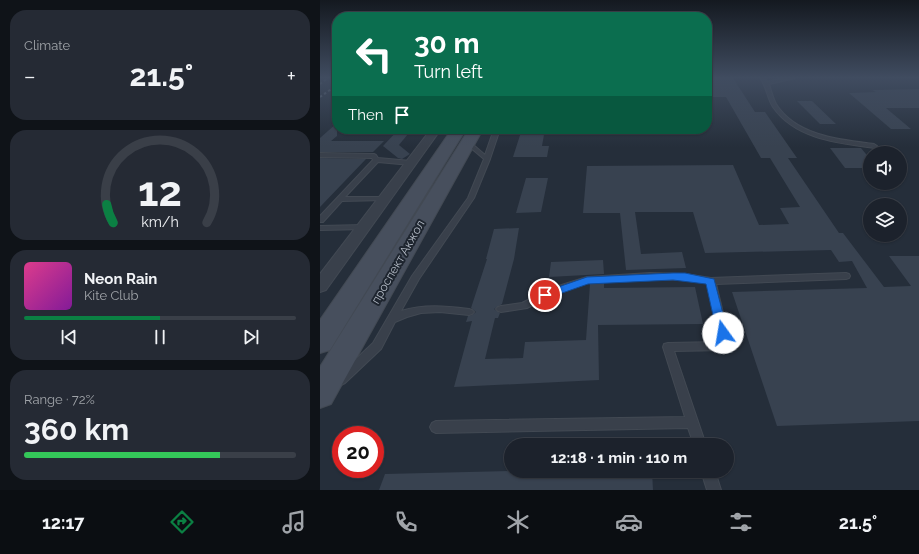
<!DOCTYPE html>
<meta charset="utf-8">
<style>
:root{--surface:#1c222c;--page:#252a34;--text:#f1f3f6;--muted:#a0a4a9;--line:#3a3f48;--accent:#0b8043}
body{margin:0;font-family:Raleway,sans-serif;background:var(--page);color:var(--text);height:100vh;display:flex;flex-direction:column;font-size:15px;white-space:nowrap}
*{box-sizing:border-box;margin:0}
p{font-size:13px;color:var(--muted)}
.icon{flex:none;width:22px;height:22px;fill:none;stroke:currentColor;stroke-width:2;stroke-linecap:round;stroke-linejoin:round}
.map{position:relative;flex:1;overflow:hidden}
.details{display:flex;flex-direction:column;gap:10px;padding:10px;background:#0f1318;width:320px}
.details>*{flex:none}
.banner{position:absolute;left:12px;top:12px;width:380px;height:122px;border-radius:16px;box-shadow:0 1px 3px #0004,0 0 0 1px var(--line);background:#0b6e4f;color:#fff;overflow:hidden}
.fabs{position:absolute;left:543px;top:146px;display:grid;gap:8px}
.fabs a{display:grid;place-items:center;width:44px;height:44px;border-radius:50%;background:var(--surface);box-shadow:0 1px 3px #0004,0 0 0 1px var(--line);font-size:20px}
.speed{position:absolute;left:12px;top:426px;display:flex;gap:8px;font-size:20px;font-weight:700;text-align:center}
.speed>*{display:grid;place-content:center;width:52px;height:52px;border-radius:50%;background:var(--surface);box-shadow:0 1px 3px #0004,0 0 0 1px var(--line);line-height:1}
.speed .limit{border:6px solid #d22;background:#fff;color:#111}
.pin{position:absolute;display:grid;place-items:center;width:34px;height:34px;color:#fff;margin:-17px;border:2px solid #fff;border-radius:50%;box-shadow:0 1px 4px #0007}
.me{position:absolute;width:44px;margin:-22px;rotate:347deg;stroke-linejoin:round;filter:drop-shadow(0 0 3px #0008)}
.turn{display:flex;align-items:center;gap:14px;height:84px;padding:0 16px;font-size:18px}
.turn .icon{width:52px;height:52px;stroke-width:2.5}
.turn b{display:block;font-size:28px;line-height:34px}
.then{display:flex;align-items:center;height:38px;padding:0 16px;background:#0003;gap:8px;font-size:15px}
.big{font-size:30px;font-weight:700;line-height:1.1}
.details .widget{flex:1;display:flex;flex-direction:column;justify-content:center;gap:6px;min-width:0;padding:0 14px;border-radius:16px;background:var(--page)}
.details .dial{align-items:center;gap:0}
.dial svg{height:104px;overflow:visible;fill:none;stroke:var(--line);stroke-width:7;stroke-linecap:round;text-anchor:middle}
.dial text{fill:var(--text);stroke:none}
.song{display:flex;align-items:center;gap:12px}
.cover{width:48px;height:48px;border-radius:6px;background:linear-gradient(135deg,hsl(330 70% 55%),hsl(290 70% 35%))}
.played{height:4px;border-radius:2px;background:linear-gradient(90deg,var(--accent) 50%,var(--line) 50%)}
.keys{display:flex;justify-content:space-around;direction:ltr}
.heat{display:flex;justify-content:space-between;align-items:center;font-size:22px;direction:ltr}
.charge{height:6px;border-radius:3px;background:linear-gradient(90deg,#34c759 72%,var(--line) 0)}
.trip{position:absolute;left:184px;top:438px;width:230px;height:40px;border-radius:20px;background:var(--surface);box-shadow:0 1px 3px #0004,0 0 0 1px var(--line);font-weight:700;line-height:40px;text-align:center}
.tabs{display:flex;height:64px;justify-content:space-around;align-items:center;background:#0b0e12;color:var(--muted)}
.tabs .icon{width:28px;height:28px}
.tabs .on{color:var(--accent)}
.tabs b{font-size:18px;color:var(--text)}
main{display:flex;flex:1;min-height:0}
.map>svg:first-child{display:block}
.building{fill:#384250}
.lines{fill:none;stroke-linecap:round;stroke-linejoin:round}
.lane-casing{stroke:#424953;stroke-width:2}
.street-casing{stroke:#424953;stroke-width:2}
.secondary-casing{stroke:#424953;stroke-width:2}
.lane{fill:#39404b;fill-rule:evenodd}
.street{fill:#39404b;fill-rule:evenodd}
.secondary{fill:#474f5d;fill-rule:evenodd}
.rail{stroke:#5b6471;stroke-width:2;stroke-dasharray:2.5 2.5;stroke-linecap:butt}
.route{fill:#1a73e8;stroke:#114b97}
.labels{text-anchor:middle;stroke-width:4;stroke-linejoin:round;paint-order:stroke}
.street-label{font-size:12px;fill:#b4bbc6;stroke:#1e252f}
</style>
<main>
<section class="details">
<div class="widget"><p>Climate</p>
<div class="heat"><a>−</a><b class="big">21.5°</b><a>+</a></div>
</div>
<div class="widget dial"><svg viewBox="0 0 100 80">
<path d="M14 69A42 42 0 1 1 86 69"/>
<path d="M14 69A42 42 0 0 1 9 55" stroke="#0b8043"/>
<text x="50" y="56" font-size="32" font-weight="700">12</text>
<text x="50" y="72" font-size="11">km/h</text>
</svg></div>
<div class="widget">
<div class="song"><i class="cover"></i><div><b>Neon Rain</b><p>Kite Club</p></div></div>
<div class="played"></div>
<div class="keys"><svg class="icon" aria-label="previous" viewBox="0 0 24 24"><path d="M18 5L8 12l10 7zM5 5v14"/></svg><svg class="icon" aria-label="pause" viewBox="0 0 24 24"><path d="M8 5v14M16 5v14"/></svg><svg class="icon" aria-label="next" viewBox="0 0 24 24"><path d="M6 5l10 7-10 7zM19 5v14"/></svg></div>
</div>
<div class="widget"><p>Range · 72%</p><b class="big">360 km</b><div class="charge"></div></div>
</section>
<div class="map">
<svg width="599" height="490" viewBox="0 0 599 490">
<rect width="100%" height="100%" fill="#252e3a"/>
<path class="building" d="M387,78H413L435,112H445L477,158H468L519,233H523L564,287L591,286L569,256H599V421L457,426L412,292L547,288L532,261L519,262L511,250L385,253L373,212H315L321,254L362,252L366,268L306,270L300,213H263L267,166L413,165L439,225L469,224L460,208L480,207L450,158H441L406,97H387Z
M599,89V108H566L591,129H571L529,93L556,92L552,90Z
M477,101H492L516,124H500Z
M17,123V136L11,141H64L53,152H0V138Z
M79,129H92L79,145L90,154L82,159L78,158L63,146Z
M202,129H225L222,146H229L227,157H193Z
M510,148H541L550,159V168H525Z
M0,158L46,159L0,207Z
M206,178H228L221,212L196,213Z
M199,228L194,259L182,304L174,309L180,313L178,318H175L165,359L203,358L205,342L266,340L270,284L284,283V288L375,287L383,324L278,325L279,380L134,387L152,321L146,322L148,316L152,315L156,312L151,308L167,259H166L174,229Z
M283,260L284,274L229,277L231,262Z
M191,471H332L333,490H59L65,474Z"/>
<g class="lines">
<defs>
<path id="lane" d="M440,78H445L447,82L464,78H475L449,84C451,91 453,98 456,104C476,136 521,140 554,144L557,146L554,148C518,143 475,139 453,107C447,98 447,87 440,78Z
M174,129H180L170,159L154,198L99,279L81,311C104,304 125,306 149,309L152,310L154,312L152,314L149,315L120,312L101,313L87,317L75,322L61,349L25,383L21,385L17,383L15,380L17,377L53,343L92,276L148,198L164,159L145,143L150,142L165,155Z
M0,153L54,154L56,155L58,158L91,161L94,163L91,165L58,162L25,197H64L67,199L66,200L22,201L3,222H0V216L53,160L52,158L0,157Z
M44,225L48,227L47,229L0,230V226Z
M330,273L365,274L391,278L526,273L529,274L530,276L529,278L526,279L396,284L411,346L410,349L406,350L354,351L386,445H374L368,428L116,433L112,431L110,427L112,423L116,421L365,417L343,347L344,344L348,343L400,342L387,283L365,280L330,279L267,283L238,292L207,308L181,312L178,311L176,309L178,307L181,306L202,303L232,288L267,277Z
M381,471H395L401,490H387Z"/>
<path id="street" d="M111,129H121L6,290L0,292V274Z"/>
<path id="secondary" d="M132,129H146L10,350L0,353V320Z
M149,129H163L11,404L0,408V367Z"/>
</defs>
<use href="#lane" class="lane-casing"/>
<use href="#street" class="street-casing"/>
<use href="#secondary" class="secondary-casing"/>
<use href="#lane" class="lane"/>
<use href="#street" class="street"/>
<use href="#secondary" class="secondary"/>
<path class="rail" d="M0,84L8,78
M0,97L17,85"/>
</g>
<linearGradient id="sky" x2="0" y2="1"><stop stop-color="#141920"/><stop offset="0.53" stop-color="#404c60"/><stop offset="1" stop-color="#404c60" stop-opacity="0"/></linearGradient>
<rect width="599" height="147" fill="url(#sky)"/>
<path class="route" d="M353,273H365L394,279L408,333L407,336H399L397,333L386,284L353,280L268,284L225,299L220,295L221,293L267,277Z"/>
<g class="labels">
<g class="street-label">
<text transform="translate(78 262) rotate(-60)" y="4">проспект Акжол</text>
</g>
</g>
</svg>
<div class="fabs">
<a><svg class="icon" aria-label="sound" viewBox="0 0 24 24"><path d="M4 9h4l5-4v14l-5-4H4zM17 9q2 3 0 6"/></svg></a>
<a><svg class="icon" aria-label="layers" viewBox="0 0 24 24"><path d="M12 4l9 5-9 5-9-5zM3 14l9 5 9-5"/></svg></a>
</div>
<div class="speed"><div class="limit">20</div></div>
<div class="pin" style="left:225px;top:295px;background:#d93025"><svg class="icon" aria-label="arrive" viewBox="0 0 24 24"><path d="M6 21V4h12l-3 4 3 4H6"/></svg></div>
<svg class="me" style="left:403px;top:333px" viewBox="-20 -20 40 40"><circle r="19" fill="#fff"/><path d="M0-13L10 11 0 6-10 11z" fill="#1a73e8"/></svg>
<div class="trip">12:18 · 1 min · 110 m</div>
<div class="banner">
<div class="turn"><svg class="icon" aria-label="left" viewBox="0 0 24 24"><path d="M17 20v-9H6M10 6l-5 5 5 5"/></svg><div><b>30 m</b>Turn left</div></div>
<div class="then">Then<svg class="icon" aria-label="arrive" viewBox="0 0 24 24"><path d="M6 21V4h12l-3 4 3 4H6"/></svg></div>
</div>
</div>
</main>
<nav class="tabs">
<b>12:17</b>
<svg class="icon on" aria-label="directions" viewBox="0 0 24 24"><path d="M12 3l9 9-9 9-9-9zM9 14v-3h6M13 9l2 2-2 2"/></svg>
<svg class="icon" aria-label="music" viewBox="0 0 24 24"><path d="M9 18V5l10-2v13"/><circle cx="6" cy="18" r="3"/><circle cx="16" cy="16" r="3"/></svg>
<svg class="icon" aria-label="phone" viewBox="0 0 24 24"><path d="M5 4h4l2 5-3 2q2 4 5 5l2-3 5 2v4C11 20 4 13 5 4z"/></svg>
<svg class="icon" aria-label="climate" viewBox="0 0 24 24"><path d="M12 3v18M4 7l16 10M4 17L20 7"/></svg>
<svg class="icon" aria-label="car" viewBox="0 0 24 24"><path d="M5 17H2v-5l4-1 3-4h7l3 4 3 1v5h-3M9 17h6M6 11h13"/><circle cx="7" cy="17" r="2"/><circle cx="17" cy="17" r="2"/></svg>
<svg class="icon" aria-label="filters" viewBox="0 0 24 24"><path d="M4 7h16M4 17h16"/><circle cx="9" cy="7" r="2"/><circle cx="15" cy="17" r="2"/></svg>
<b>21.5°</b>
</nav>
